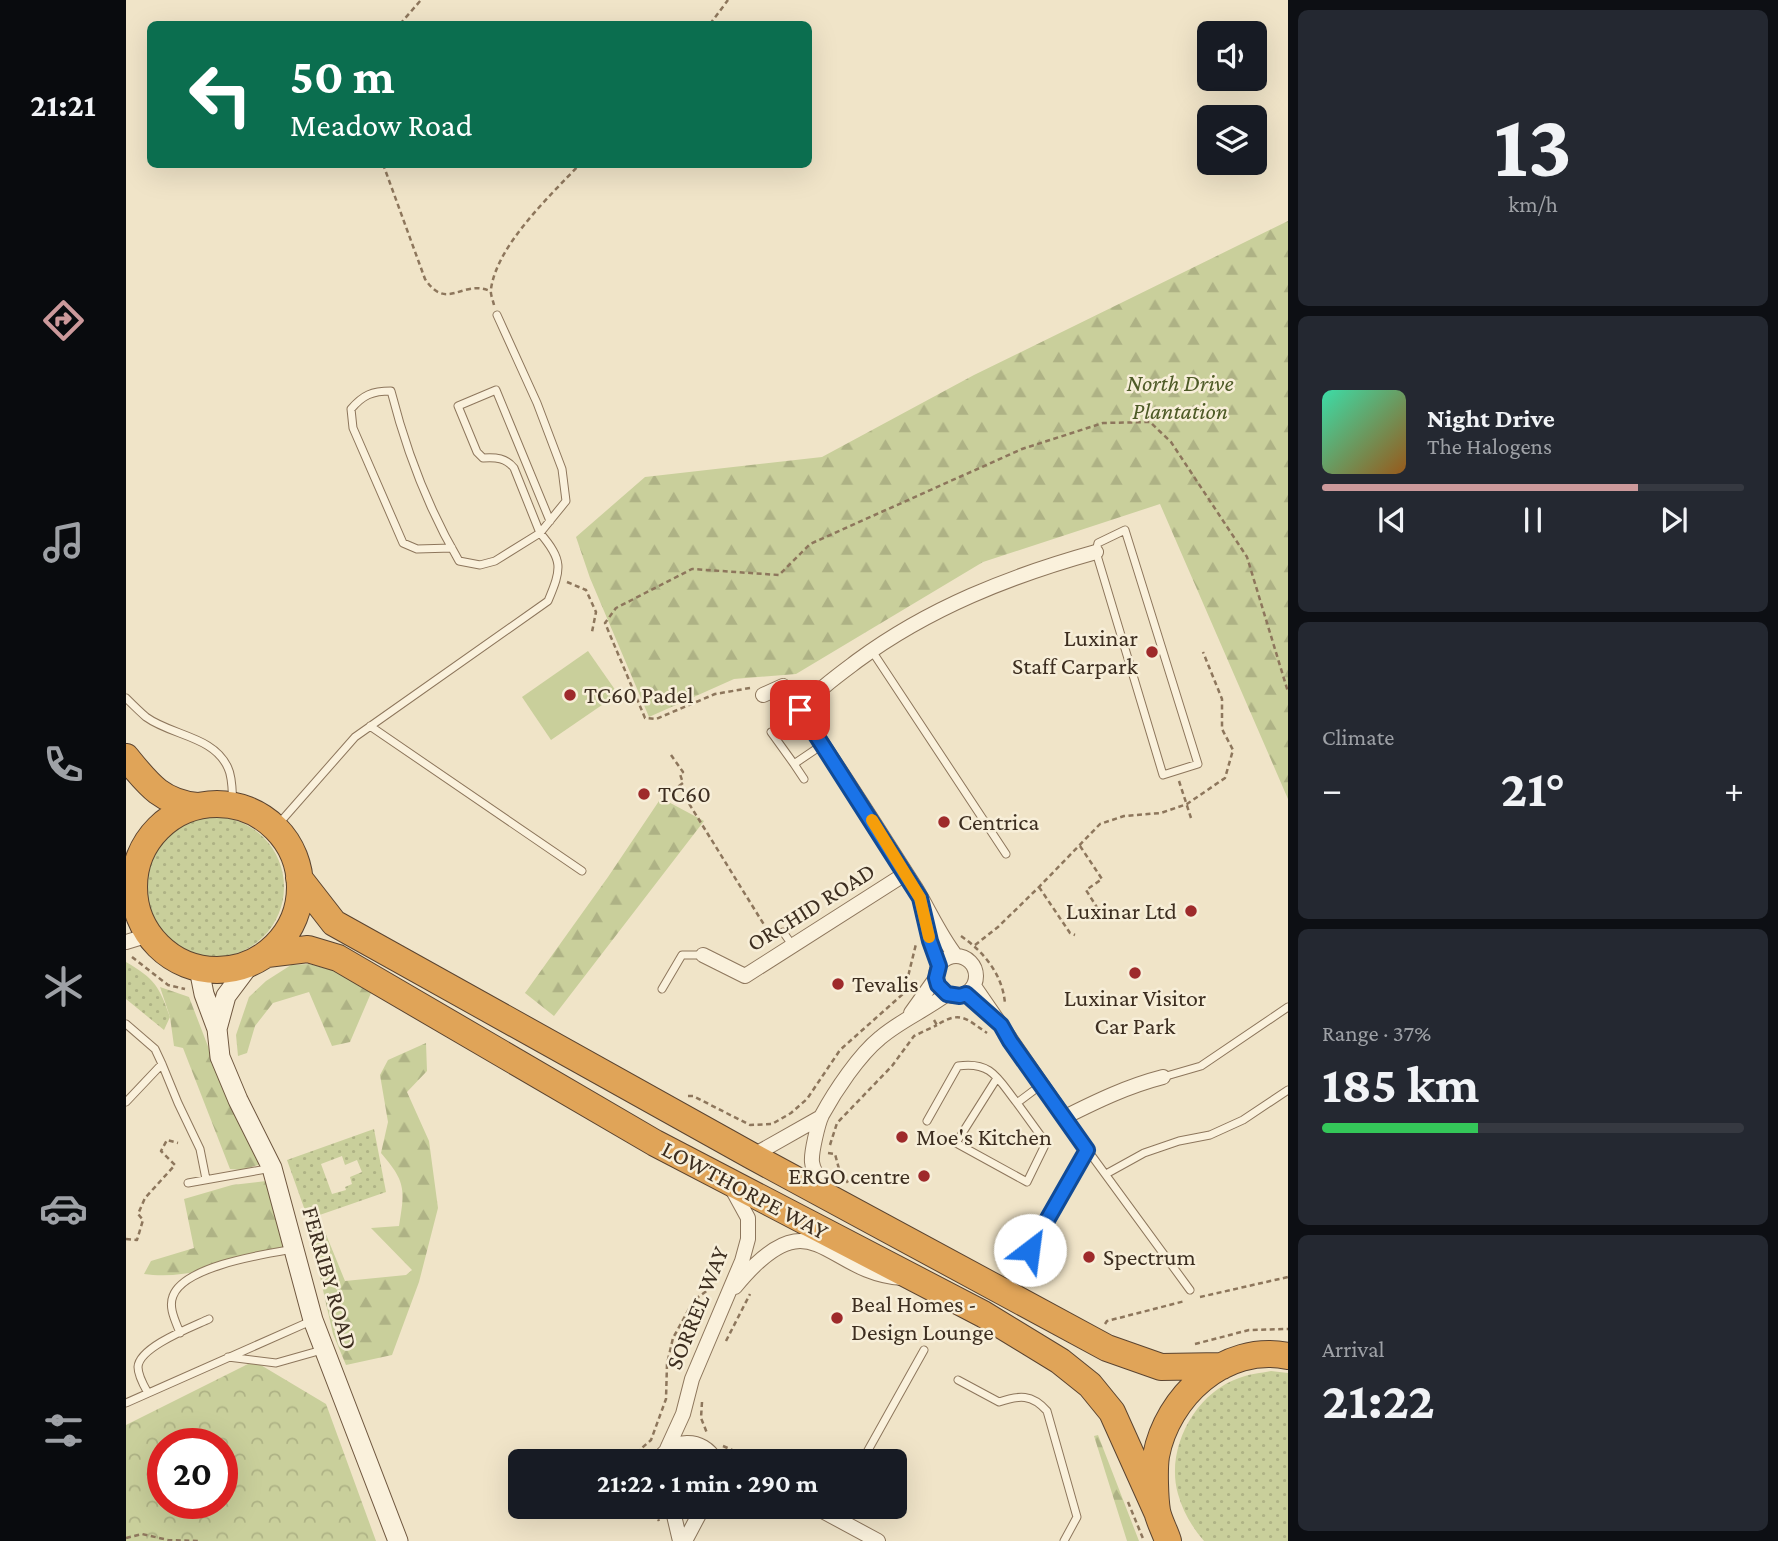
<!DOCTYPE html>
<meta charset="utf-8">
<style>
:root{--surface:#171b24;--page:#242831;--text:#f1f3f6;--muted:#9ea1a6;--line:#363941;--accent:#cc999b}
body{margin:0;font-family:"Crimson Pro",serif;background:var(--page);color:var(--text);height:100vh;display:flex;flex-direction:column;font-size:26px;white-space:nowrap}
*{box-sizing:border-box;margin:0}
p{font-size:23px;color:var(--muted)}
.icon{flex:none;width:38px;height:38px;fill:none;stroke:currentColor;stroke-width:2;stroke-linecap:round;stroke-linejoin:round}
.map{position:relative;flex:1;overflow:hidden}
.panel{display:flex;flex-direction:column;gap:10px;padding:10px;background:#0d0f14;width:490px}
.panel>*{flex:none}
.top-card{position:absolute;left:21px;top:21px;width:665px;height:147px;border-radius:10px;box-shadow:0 7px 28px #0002;background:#0b6e4f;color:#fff;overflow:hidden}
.buttons{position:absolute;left:1071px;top:21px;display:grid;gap:14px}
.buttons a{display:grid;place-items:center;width:70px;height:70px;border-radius:10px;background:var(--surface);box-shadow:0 7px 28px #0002;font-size:35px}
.speed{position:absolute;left:21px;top:1428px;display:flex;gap:14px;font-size:35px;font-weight:700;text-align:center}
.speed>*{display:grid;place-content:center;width:91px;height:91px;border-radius:50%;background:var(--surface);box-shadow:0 7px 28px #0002;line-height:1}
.speed .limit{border:10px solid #d22;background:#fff;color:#111}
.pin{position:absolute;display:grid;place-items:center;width:60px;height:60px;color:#fff;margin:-30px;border-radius:14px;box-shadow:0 4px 10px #0006}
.me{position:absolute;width:77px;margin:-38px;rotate:30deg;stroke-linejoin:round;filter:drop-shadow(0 0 5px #0008)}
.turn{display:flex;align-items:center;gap:24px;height:147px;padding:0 28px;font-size:32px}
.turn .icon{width:91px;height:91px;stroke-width:2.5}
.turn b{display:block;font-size:49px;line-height:60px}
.big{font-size:52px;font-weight:700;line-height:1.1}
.panel .tile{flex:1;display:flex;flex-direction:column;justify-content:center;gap:10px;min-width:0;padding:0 24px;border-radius:10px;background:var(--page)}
.panel .dial{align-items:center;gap:0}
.dial b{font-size:91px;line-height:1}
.song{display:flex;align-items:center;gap:21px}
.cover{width:84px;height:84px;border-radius:10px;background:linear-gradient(135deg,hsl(160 70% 55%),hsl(30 70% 35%))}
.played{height:7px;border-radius:4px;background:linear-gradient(90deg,var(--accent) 75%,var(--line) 75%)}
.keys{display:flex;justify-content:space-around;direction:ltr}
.heat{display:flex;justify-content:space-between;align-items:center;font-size:38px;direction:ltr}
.charge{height:10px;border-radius:5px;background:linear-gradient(90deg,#34c759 37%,var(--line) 0)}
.trip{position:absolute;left:382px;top:1449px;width:399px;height:70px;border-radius:10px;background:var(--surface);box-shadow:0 7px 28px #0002;font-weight:700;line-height:70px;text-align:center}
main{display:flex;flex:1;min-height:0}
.tab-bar{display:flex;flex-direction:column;width:126px;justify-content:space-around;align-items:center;background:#090b0e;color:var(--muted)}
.tab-bar .icon{width:49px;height:49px}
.tab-bar .on{color:var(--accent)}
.tab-bar b{font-size:32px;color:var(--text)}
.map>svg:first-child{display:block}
.grass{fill:url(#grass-dots);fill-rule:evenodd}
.forest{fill:url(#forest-firs)}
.park{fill:url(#park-crowns);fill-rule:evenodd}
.pitch{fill:#c9cf9b}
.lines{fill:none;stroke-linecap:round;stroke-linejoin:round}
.lane-casing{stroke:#8d765c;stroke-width:9}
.street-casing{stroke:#8d765c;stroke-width:16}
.secondary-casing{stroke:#6f573f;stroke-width:21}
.highway-casing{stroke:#5b4430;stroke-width:28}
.path{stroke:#8d765c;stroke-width:2.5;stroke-dasharray:5 3.5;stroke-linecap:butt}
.lane{stroke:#faf1dc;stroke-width:7}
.street{stroke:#faf1dc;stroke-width:14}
.secondary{stroke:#faf1dc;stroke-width:19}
.highway{stroke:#e0a458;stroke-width:26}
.route-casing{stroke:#114b97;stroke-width:18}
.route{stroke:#1a73e8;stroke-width:12}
.slow{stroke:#f59e0b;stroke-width:12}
.poi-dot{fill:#9e2a2b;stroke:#f7eed8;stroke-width:2.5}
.labels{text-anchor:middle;stroke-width:5;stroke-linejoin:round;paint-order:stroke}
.park-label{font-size:24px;font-style:italic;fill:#4d5a26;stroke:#f7eed8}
.poi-label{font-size:24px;fill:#3d2e20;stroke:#f7eed8;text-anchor:start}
.street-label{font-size:24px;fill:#3d2e20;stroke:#f7eed8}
</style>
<main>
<nav class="tab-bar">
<b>21:21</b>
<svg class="icon on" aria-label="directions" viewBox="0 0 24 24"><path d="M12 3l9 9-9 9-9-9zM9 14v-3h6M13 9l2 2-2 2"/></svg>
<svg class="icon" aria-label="music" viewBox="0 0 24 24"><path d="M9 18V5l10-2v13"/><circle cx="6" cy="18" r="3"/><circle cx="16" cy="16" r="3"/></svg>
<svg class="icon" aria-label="phone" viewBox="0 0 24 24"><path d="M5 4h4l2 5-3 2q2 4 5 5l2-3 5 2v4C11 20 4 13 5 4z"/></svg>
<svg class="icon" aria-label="climate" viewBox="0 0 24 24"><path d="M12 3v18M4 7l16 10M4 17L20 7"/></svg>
<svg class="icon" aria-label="car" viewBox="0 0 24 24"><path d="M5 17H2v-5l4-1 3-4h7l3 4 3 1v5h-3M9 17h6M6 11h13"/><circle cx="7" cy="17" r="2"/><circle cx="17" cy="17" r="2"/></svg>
<svg class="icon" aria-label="filters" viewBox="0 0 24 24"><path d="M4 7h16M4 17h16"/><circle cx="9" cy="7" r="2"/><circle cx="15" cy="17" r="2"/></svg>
</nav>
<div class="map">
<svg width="1162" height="1541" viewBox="0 0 1162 1541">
<defs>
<pattern id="grass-dots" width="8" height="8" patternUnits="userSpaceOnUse" patternTransform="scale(1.75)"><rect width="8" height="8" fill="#c9cf9b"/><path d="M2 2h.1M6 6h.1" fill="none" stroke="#aeb285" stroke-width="1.8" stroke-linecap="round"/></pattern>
<pattern id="forest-firs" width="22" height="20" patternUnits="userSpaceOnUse" patternTransform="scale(1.75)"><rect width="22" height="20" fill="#c9cf9b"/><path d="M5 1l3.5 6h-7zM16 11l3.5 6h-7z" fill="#aeb285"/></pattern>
<pattern id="park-crowns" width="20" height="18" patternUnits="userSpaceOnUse" patternTransform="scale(1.75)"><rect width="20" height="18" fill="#c9cf9b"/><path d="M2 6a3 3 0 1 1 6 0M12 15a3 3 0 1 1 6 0" fill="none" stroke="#aeb285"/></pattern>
</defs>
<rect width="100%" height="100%" fill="#f0e4c8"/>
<path class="grass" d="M18 887a70 70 0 1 1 140 0a70 70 0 1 1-140 0Z
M0,962C29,979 33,986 44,1017L38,1030L0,999Z
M248,1129L260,1192L182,1219L161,1160ZM216,1156L219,1165L231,1160L236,1172L224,1177L226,1184L219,1187L220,1190L206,1194L195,1164Z
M1145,1371L1162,1373V1541H1078C1066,1527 1057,1512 1052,1494C1039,1449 1069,1393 1113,1378C1123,1374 1135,1373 1145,1371Z"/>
<path class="forest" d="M1162,221V799L1034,504L857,562L670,674L608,679L523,717L464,578L450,537L519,477L696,457L848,375Z
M535,798L578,821L428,1016L399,993L482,877Z
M183,964L209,971L245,993L224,1042L206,1046L183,992L147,1003L129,1026L121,1053L112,1056L110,1035L123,997L140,981L165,965Z
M34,987L63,997L88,1062L135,1164L116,1170L104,1169L57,1048L48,1046L44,1017Z
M300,1043L301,1071L281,1092L303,1141L312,1208L293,1282L266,1355L220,1365L207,1334L182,1224L197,1227L219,1281L280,1275L286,1270L245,1228L273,1226C279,1189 280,1182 255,1153L262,1122L254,1075L262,1060Z
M140,1181L159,1248C115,1259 63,1281 18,1274L25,1261L68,1248L58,1199L106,1185Z
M972,1435L1013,1541H1001L968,1436Z"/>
<path class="park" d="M128,1361L200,1404L250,1541H0V1425ZM37,1444H96V1503H37Z"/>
<path class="pitch" d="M462,651L492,694L425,740L396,697Z"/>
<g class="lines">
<defs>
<path id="lane" d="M371,315L411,403L436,469L440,501L414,533L388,468C380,458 370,457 357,458L351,452L332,406L370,390L424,521
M999,530L1072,764L1037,775L970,552L972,543Z
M746,651L880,854
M0,698C6,704 13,711 20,717C46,736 88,736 102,768C107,778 106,794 107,806
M244,726L456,871
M645,732L668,764L696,745
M668,764L678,779
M149,828L229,737L422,601C436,568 437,560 414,533L369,561L354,565L333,561C302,508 280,450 265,391C246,391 237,395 225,409L227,428L277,543L291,549L326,548
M657,932L667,946
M536,989L556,955H577
M0,1024L29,1049L36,1064L52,1103L74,1149L80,1179
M1037,1077L1075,1066L1162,1007
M871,1078L830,1143L901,1182L920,1143L891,1103
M0,1102L36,1064
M801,1121L832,1066C866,1061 872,1079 891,1103L915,1085
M952,1137L1064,1290
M980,1174L1018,1153L1053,1141L1084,1135L1117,1120L1162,1090
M62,1183L146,1168
M904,1250L961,1150
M54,1333C50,1322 42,1308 47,1296C58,1266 139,1254 168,1249
M102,1357L150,1363L196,1350
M832,1380L873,1402C893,1395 906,1394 921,1411L951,1517L938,1541
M22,1393C18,1386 12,1376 12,1367C13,1347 66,1327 83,1319
M0,1403L185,1321
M736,1461L798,1350"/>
<path id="street" d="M637,695L657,686C703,751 746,820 789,887C803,910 813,934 830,956
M674,711C690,691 711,676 731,661C803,608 884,576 970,552
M799,916L813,966
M0,942L23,935
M577,955L619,976L779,874
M810 976a20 20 0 1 1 40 0a20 20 0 1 1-40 0Z
M848,986L952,1137
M785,1013L810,978
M939,1117C971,1101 1002,1086 1037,1077
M626,1156L695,1117
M701,1190C695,1182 687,1172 686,1162C685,1153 692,1123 696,1115C709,1091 733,1055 754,1038C775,1020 800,1010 821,994
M609,1287C687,1192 698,1273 776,1278
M541,1449L557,1414L566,1379L616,1261L622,1239V1218L605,1187
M532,1461C545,1438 577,1436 590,1461
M546,1507L554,1541
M689,1507L752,1541
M559,1541L577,1507"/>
<path id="secondary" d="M73,969L78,994L91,1029L94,1057L112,1100L146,1168L187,1320L272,1541
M91,1029L100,996L124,964"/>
<path id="highway" d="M0,757C22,784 35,802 71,806
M8 887a83 83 0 1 1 166 0a83 83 0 1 1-166 0Z
M173,878L208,923L626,1156L981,1348L1035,1367L1096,1366
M141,954L182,949L212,958L529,1143L857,1314L934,1361L964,1385L986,1412L1031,1512
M1042,1541C1039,1531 1033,1521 1031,1511C1029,1498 1028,1469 1030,1456C1041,1397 1098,1343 1162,1356"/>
</defs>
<use href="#lane" class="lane-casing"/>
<use href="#street" class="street-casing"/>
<use href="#secondary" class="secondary-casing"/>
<use href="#highway" class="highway-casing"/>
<path class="path" d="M274,24L295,0
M584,24L602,0
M257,164L299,279C321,312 336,279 364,291
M368,305C367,300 364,294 365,289C371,245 424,196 454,164
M441,582L460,590L470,612L466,632
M624,688L589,694L530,719L519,718L479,623L490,608L566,569L653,575L684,544L896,449L977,423L1024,422L1045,442L1121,557L1162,692
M545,755L557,772L554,774L557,783L553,786L554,789L645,936
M1053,781L1065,818
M954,846L976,879L960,890L972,909
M913,887L944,933L949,935
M835,936C858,952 877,975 879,1004
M849,945L872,927L913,887L974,824L998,816L1035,813L1061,804L1099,778L1107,750L1096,729V699L1077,652
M6,957L42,985L59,989
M808,1020L811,1025C835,1010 840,1019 861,1033
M562,1096H567L624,1125L646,1124L665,1113L681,1099L714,1050L778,993L790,944
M704,1145L711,1123L766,1066L788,1036L811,1025
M702,1153L709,1154L713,1169L722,1183
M0,1239L11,1240L17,1220L12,1214L19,1198L49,1165L35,1151L41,1140L52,1143
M1074,1297L1162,1277
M979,1324L981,1321L1059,1301
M600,1341L624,1294
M1069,1344L1123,1330L1162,1329
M576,1402L575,1418L581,1433
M597,1446L613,1453L610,1461
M509,1461V1454L525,1440L540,1399L541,1364L547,1338L568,1300L589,1285
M1002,1502L1018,1541
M521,1507L528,1512L533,1521
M0,1538L16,1534L42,1540L75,1541"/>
<use href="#lane" class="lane"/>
<use href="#street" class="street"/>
<use href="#secondary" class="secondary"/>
<use href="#highway" class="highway"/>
</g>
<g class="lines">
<defs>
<path id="route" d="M674,710L794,898L804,941L813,966L810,978L812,985L821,994L834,996L840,994L875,1025L884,1041L961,1150L904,1250"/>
</defs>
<use href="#route" class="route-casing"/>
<use href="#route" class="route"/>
<path class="slow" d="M746,820L794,898L803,937"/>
</g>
<g class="poi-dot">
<circle cx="1026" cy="652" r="7"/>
<circle cx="444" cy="695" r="7"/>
<circle cx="518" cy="794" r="7"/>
<circle cx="818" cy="822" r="7"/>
<circle cx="1065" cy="911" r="7"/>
<circle cx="1009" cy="973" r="7"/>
<circle cx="712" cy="984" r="7"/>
<circle cx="776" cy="1137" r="7"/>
<circle cx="798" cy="1176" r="7"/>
<circle cx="963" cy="1257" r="7"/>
<circle cx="711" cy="1318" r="7"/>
</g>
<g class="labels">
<g class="park-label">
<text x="1054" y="391">North Drive<tspan x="1054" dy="28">Plantation</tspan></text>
</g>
<g class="poi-label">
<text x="1012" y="646" text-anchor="end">Luxinar<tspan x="1012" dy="28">Staff Carpark</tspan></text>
<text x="458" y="703">TC60 Padel</text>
<text x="532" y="802">TC60</text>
<text x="832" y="830">Centrica</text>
<text x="1051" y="919" text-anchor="end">Luxinar Ltd</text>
<text x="726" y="992">Tevalis</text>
<text x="1009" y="1006" text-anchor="middle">Luxinar Visitor<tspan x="1009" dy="28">Car Park</tspan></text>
<text x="790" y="1145">Moe's Kitchen</text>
<text x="784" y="1184" text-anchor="end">ERGO centre</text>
<text x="977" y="1265">Spectrum</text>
<text x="725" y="1312">Beal Homes -<tspan x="725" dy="28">Design Lounge</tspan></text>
</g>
<g class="street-label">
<text transform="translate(685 907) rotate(-32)" y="8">ORCHID ROAD</text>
<text transform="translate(619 1190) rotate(28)" y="8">LOWTHORPE WAY</text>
<text transform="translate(204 1278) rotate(74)" y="8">FERRIBY ROAD</text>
<text transform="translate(571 1308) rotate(-68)" y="8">SORREL WAY</text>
</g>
</g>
</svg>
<div class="buttons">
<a><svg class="icon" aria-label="sound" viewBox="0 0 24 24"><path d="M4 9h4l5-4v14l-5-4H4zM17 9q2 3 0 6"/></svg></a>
<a><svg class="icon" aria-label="layers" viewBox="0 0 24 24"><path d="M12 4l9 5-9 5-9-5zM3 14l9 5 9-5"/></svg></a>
</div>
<div class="speed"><div class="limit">20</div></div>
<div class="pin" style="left:674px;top:710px;background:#d93025"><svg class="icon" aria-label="arrive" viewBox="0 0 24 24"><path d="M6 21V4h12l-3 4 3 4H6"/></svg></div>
<svg class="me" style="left:904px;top:1250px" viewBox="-20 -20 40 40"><circle r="19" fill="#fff"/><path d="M0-13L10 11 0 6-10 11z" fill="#1a73e8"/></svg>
<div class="trip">21:22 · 1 min · 290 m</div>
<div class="top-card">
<div class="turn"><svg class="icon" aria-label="left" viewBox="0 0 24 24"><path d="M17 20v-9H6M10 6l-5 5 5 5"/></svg><div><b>50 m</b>Meadow Road</div></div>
</div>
</div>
<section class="panel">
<div class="tile dial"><b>13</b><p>km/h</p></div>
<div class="tile">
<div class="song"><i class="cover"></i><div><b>Night Drive</b><p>The Halogens</p></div></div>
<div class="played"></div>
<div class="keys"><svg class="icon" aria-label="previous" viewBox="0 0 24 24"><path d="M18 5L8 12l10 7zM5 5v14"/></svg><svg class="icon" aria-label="pause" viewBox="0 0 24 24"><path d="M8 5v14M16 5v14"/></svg><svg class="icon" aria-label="next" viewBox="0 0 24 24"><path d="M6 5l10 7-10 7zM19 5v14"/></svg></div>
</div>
<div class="tile"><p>Climate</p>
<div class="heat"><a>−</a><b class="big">21°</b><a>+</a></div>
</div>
<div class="tile"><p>Range · 37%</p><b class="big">185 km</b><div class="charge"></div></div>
<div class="tile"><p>Arrival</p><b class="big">21:22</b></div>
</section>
</main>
